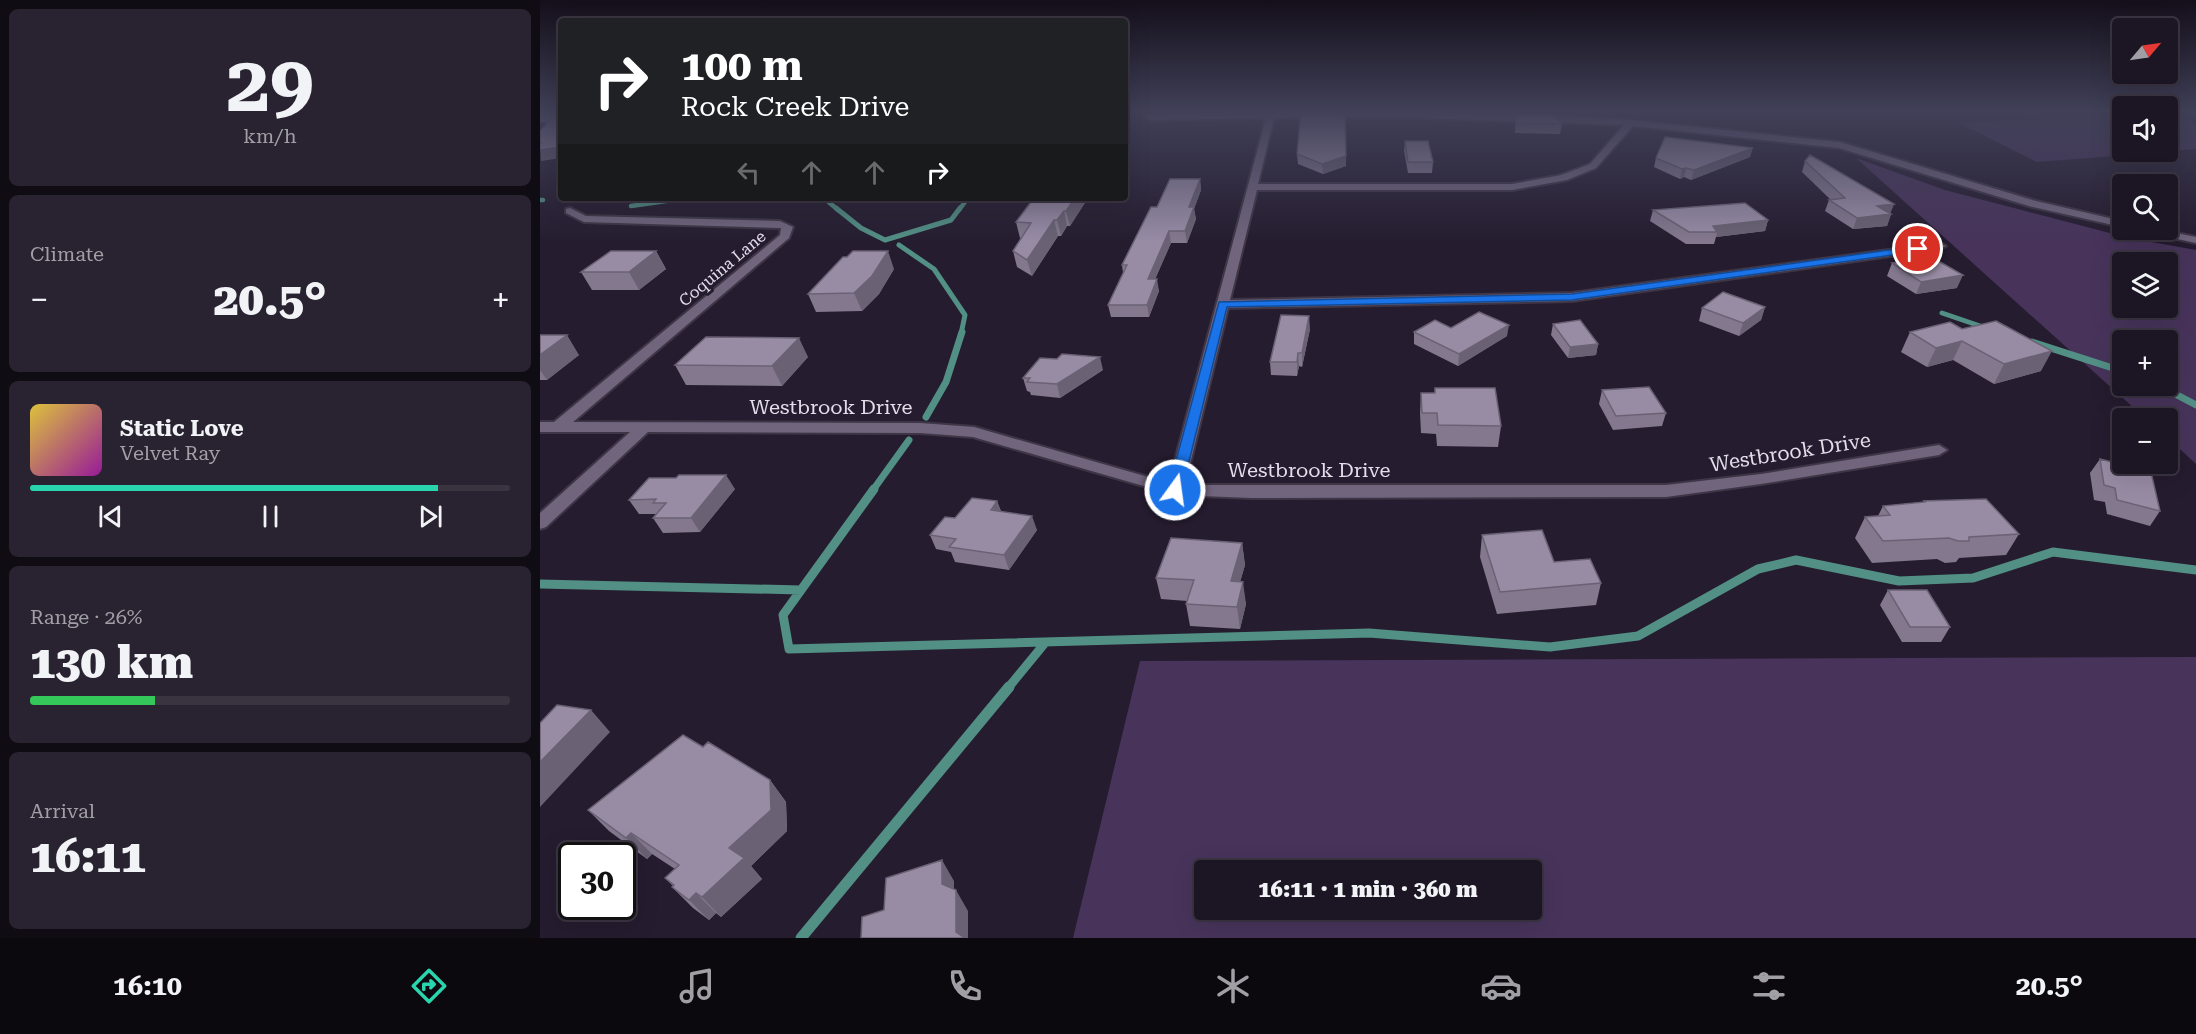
<!DOCTYPE html>
<meta charset="utf-8">
<style>
:root{--surface:#1c1523;--page:#292230;--text:#f1f3f6;--muted:#a09fa6;--line:#3a3441;--accent:#28d5ad}
body{margin:0;font-family:"Roboto Serif",serif;background:var(--page);color:var(--text);height:100vh;display:flex;flex-direction:column;font-size:22px;white-space:nowrap}
*{box-sizing:border-box;margin:0}
p{font-size:20px;color:var(--muted)}
.icon{flex:none;width:33px;height:33px;fill:none;stroke:currentColor;stroke-width:2;stroke-linecap:round;stroke-linejoin:round}
.map{position:relative;flex:1;overflow:hidden}
.side{display:flex;flex-direction:column;gap:9px;padding:9px;background:#0f0c13;width:540px}
.side>*{flex:none}
.top-card{position:absolute;left:18px;top:18px;width:570px;height:183px;border-radius:6px;box-shadow:0 6px 24px #0002,0 0 0 2px var(--line);background:#202124;color:#fff;overflow:hidden}
.needle{width:39px;rotate:61deg}
.tools{position:absolute;left:1572px;top:18px;display:grid;gap:12px}
.tools a{display:grid;place-items:center;width:66px;height:66px;border-radius:6px;background:var(--surface);box-shadow:0 6px 24px #0002,0 0 0 2px var(--line);font-size:30px}
.speed{position:absolute;left:18px;top:842px;display:flex;gap:12px;font-size:30px;font-weight:700;text-align:center}
.speed>*{display:grid;place-content:center;width:78px;height:78px;border-radius:50%;background:var(--surface);box-shadow:0 6px 24px #0002,0 0 0 2px var(--line);line-height:1}
.speed .limit{border:3px solid #111;border-radius:9px;background:#fff;color:#111}
.pin{position:absolute;display:grid;place-items:center;width:51px;height:51px;color:#fff;margin:-26px;border:3px solid #fff;border-radius:50%;box-shadow:0 2px 6px #0007}
.me{position:absolute;width:66px;margin:-33px;rotate:14deg;stroke-linejoin:round;filter:drop-shadow(0 0 4px #0008)}
.turn{display:flex;align-items:center;gap:21px;height:126px;padding:0 24px;font-size:27px}
.turn .icon{width:78px;height:78px;stroke-width:2.5}
.turn b{display:block;font-size:42px;line-height:51px}
.lanes{display:flex;align-items:center;height:57px;padding:0 24px;background:#0003;justify-content:center;gap:30px;direction:ltr}
.lanes .off{opacity:.35}
.big{font-size:45px;font-weight:800;line-height:1.1}
.side .card{flex:1;display:flex;flex-direction:column;justify-content:center;gap:9px;min-width:0;padding:0 21px;border-radius:9px;background:var(--page)}
.side .dial{align-items:center;gap:0}
.dial b{font-size:78px;line-height:1}
.song{display:flex;align-items:center;gap:18px}
.cover{width:72px;height:72px;border-radius:9px;background:linear-gradient(135deg,hsl(50 70% 55%),hsl(300 70% 35%))}
.played{height:6px;border-radius:3px;background:linear-gradient(90deg,var(--accent) 85%,var(--line) 85%)}
.keys{display:flex;justify-content:space-around;direction:ltr}
.heat{display:flex;justify-content:space-between;align-items:center;font-size:33px;direction:ltr}
.charge{height:9px;border-radius:4px;background:linear-gradient(90deg,#34c759 26%,var(--line) 0)}
.trip{position:absolute;left:654px;top:860px;width:348px;height:60px;border-radius:6px;background:var(--surface);box-shadow:0 6px 24px #0002,0 0 0 2px var(--line);font-weight:800;line-height:60px;text-align:center}
.menu{display:flex;height:96px;justify-content:space-around;align-items:center;background:#0b080e;color:var(--muted)}
.menu .icon{width:42px;height:42px}
.menu .active{color:var(--accent)}
.menu b{font-size:27px;color:var(--text)}
main{display:flex;flex:1;min-height:0}
.map>svg:first-child{display:block}
.green{fill:#48345b;fill-rule:evenodd}
.lines{fill:none;stroke-linecap:round;stroke-linejoin:round}
.stream-far4{stroke:#528f84;stroke-width:4.5}
.stream-far3{stroke:#528f84;stroke-width:5}
.stream-far2{stroke:#528f84;stroke-width:7}
.stream-far1{stroke:#528f84;stroke-width:9}
.stream{stroke:#528f84;stroke-width:11}
.minor-casing{stroke:#3e3646;stroke-width:4}
.minor{fill:#70657d;fill-rule:evenodd}
.wall{fill:#83788e}
.shaded-wall{fill:#6a6274}
.building{fill:#988ca5;stroke:#6a6274;stroke-width:1.5}
.route{fill:#1a73e8;stroke:#114b97;stroke-width:1.5}
.labels{text-anchor:middle;stroke-width:6;stroke-linejoin:round;paint-order:stroke}
.far-street-label{font-size:16px;fill:#e4deeb;stroke:#251c2f}
.street-label{font-size:20px;fill:#e4deeb;stroke:#251c2f}
</style>
<main>
<section class="side">
<div class="card dial"><b>29</b><p>km/h</p></div>
<div class="card"><p>Climate</p>
<div class="heat"><a>−</a><b class="big">20.5°</b><a>+</a></div>
</div>
<div class="card">
<div class="song"><i class="cover"></i><div><b>Static Love</b><p>Velvet Ray</p></div></div>
<div class="played"></div>
<div class="keys"><svg class="icon" aria-label="previous" viewBox="0 0 24 24"><path d="M18 5L8 12l10 7zM5 5v14"/></svg><svg class="icon" aria-label="pause" viewBox="0 0 24 24"><path d="M8 5v14M16 5v14"/></svg><svg class="icon" aria-label="next" viewBox="0 0 24 24"><path d="M6 5l10 7-10 7zM19 5v14"/></svg></div>
</div>
<div class="card"><p>Range · 26%</p><b class="big">130 km</b><div class="charge"></div></div>
<div class="card"><p>Arrival</p><b class="big">16:11</b></div>
</section>
<div class="map">
<svg width="1656" height="938" viewBox="0 0 1656 938">
<rect width="100%" height="100%" fill="#251c2f"/>
<path class="green" d="M1582,113V152H1626L1497,162L1419,123Z
M1628,113L1656,123V149L1628,151Z
M1316,158L1405,190L1589,238L1656,250V464L1628,438V418H1605ZM1582,262H1628V308H1582ZM1582,340H1628V386H1582Z
M1656,657V938H533L600,661ZM664,870H992V909H664Z"/>
<g class="lines">
<path class="stream-far4" d="M284,198L298,210
M0,200H3
M91,206L147,198
M419,210L428,198"/>
<path class="stream-far3" d="M296,208L321,228L345,240L411,220L420,208
M359,245L394,269L425,315L421,334
M1402,313L1446,328"/>
<path class="stream-far2" d="M1492,342L1582,371
M1620,386L1656,405
M386,417L406,382L422,332
M333,490L369,440"/>
<path class="stream-far1" d="M334,489L243,615L249,649L829,633L1010,647L1098,636L1218,569L1256,560L1359,581L1433,578L1513,552L1656,570
M0,584L261,590
M468,688L505,643"/>
<path class="stream" d="M261,938L469,687"/>
<defs>
<path id="minor" d="M728,111L981,114L1091,120L1300,142L1496,201L1582,221V227L1489,206L1299,148L1093,126L1056,168L1027,180L972,190H717L690,300L1032,293L1400,243L1406,246L1400,249L1032,301L688,308L645,485H1126L1221,474L1399,445L1407,450L1399,455L1221,484L1126,497L711,498L635,495L433,437L380,433L108,432L6,527L0,529V513L90,432H0V422H14L240,235L241,228L44,222L26,213V209L30,208L46,216L240,221L253,227L249,238L33,422L380,423L434,427L629,483L726,118L609,120L605,117L609,114L727,113ZM855,117L1084,125L1050,164L1021,175L972,184H718L734,118Z
M1603,230H1622L1656,237V243L1605,232Z"/>
</defs>
<use href="#minor" class="minor-casing"/>
<use href="#minor" class="minor"/>
</g>
<path class="wall" d="M0,111H21L1,161L8,123L0,122Z
M797,111V115H805L806,166L783,174L758,164L757,154Z
M975,111H1001V113L975,112Z
M976,114L1022,124L1020,134L975,133Z
M865,141L893,162L892,173H868L864,151Z
M1210,157L1151,180L1144,177L1140,179L1114,167L1116,158Z
M1265,161L1354,204L1350,213L1351,214L1347,226L1313,229L1285,211L1289,200H1291L1262,172Z
M660,179L661,190L654,209L656,219L647,243H631L615,279L619,291L609,317H571L568,305L583,273L582,265L617,207Z
M494,198H548L530,226H527L521,236H518L492,276L477,267L473,251L481,238H480L476,222Z
M1113,210L1228,220L1225,231L1176,237L1174,244H1146L1110,221Z
M116,251L126,269L99,290H52L41,272Z
M1352,263L1417,288L1376,294L1347,276Z
M354,269L339,294L322,311L276,312L268,294Z
M1225,307L1221,320L1199,336L1159,321L1162,308Z
M1410,322L1501,371L1454,384L1413,360L1387,367L1361,352L1370,332Z
M1013,324L1058,344L1056,355L1028,358L1011,335Z
M911,328L967,336L918,366L874,344V332Z
M770,329L762,367L759,366L757,376L731,375L730,362Z
M0,335L39,355L7,380H0Z
M268,357L242,386L146,385L135,365Z
M563,370L520,398L491,395L490,392L487,391L483,378Z
M895,388L961,426L958,447L897,446L896,434L881,433L880,413L881,393H895Z
M1062,390L1126,413L1122,426L1073,430L1059,404Z
M1560,459L1620,511L1610,526L1567,514L1565,502L1554,500L1550,473Z
M195,489L160,532L123,533L113,518L117,514H99L89,500Z
M457,501L461,511L497,530L469,570L415,562L411,552L396,549L390,535L415,518Z
M1384,501L1479,534L1466,555L1419,558L1416,562L1405,563L1397,559L1332,563L1315,538L1325,517L1338,516L1343,506L1383,502Z
M942,535L1014,562L1061,583L1056,605L957,614L940,557Z
M702,543L705,565L700,582L706,604L700,629L650,626L646,604L647,601L621,599L616,578Z
M1348,590L1410,627L1401,642H1362L1340,605Z
M163,747L230,780L246,802L247,831L211,866L222,879L181,917L176,913L169,920L153,908L132,887L133,886L125,878L135,869L112,854L107,859L69,831L48,810Z"/>
<path class="shaded-wall" d="M0,143L21,147V158L1,161Z
M1213,148L1210,157L1151,180L1154,170Z
M806,156V166L783,174L782,164Z
M1146,168L1144,177L1140,179L1142,169Z
M660,179L661,190L654,209L656,219L647,243L645,231L649,207Z
M535,198H548L530,226L526,211Z
M1354,204L1350,214H1351L1347,226L1313,229L1317,218L1337,206Z
M524,211L527,226L521,236L517,220Z
M514,220L518,236L492,276L487,260Z
M1228,220L1225,231L1176,237L1177,232L1173,226Z
M629,231L631,243L610,291L608,279Z
M116,251L126,269L99,290L89,272Z
M348,251L354,269L339,294L322,311L314,293Z
M1423,275L1417,288L1376,294L1381,282Z
M617,279L619,291L609,317L607,305Z
M1225,307L1221,320L1199,336L1203,323Z
M769,316L770,329L762,367V353Z
M969,325L967,336L918,366L919,354Z
M27,335L39,355L7,380L0,370V355Z
M259,338L268,357L242,386L232,366Z
M1422,341L1413,360L1387,367L1396,348Z
M1058,344L1056,355L1028,358L1030,347Z
M1512,351L1501,371L1454,384L1464,364Z
M758,353L759,366L757,376V362Z
M560,357L563,370L520,398L517,384Z
M186,475L195,489L160,532L151,518Z
M457,501L462,516L451,510Z
M492,516L497,530L469,570L464,555Z
M702,543L705,565L694,603L691,581Z
M703,582L706,604L700,629L697,607Z
M51,710L70,732L0,807V762Z
M230,780L246,802L247,831L211,866L222,879L181,917L162,897L189,848Z
M91,833L112,854L107,859L86,838Z
M402,860L414,881V904L402,884Z
M416,890L428,911V938H419L416,932Z
M156,893L176,913L169,920L149,900Z"/>
<path class="building" d="M0,111H21V147L0,150V144L1,143H0V131L15,115L0,113Z
M761,111H797L796,115H805L806,156L782,164L757,154Z
M976,114L1013,115L1022,124L976,123Z
M1125,137L1213,148L1154,170L1146,168L1142,169L1116,158Z
M865,141H888L893,162H868Z
M1270,155L1354,204L1337,206L1351,214L1317,218L1289,200L1305,198L1265,161Z
M630,179H660L649,207H654L645,231H629L608,279H617L607,305H568L587,265H582L611,207H617Z
M494,198H535L526,211H524L517,220H514L487,260L473,251L491,223L476,222Z
M1205,203L1228,220L1173,226L1177,232H1149L1113,210Z
M71,251H116L89,272H41Z
M313,251H348L332,276L314,293L268,294L303,257H307Z
M1393,258L1423,275L1381,282L1352,263Z
M1183,292L1225,307L1203,323L1162,308Z
M939,312L969,325L919,354L874,332L895,320L911,328Z
M741,315L769,316L762,353H758L757,362H730Z
M1040,320L1058,344L1030,347L1013,324Z
M1456,321L1512,351L1464,364L1422,341L1396,348L1370,332L1410,322L1422,329Z
M0,335H27L0,355Z
M166,337L259,338L232,366L135,365Z
M522,354L560,357L517,384L487,382L490,378H483L500,358L517,359Z
M1109,387L1126,413L1076,416L1062,390Z
M895,388H955L961,426L898,425L897,413H882L881,393H895Z
M1560,459L1611,472L1620,511L1577,500L1575,488L1564,485Z
M139,475H186L151,518H113L126,503H113L116,499L89,500L109,478H136Z
M432,498L457,501L451,510L492,516L464,555L409,547L416,539L390,535L405,517L415,518Z
M1446,499L1479,534L1429,537V541H1418L1409,538L1343,541L1325,517L1350,515L1343,506L1385,502L1384,501Z
M1002,530L1014,562L1050,559L1061,583L960,592L942,535Z
M631,538L702,543L691,581L703,582L697,607L646,604L654,580L616,578Z
M1348,590H1387L1410,627H1370Z
M17,705L51,710L0,762V723Z
M143,735L163,747L168,742L230,780L231,810L189,848L204,858L162,897L156,893L149,900L132,887L134,885L125,878L139,865L91,833L86,838L48,810Z
M402,860V884L416,890V932L425,938H321L322,917L344,910L346,878Z"/>
<linearGradient id="sky" x2="0" y2="1"><stop stop-color="#140f1a"/><stop offset="0.46" stop-color="#404058"/><stop offset="1" stop-color="#404058" stop-opacity="0"/></linearGradient>
<rect width="1656" height="242" fill="url(#sky)"/>
<path class="route" d="M1378,246L1382,249L1381,251L1032,300L687,307L642,490L635,494L628,490L679,302L1032,294Z"/>
<g class="labels">
<g class="far-street-label">
<text transform="translate(182 268) rotate(-40)" y="6">Coquina Lane</text>
</g>
<g class="street-label">
<text x="291" y="414">Westbrook Drive</text>
<text transform="translate(1250 452) rotate(-9)" y="7">Westbrook Drive</text>
<text x="769" y="477">Westbrook Drive</text>
</g>
</g>
</svg>
<div class="tools">
<a><svg class="needle" viewBox="-14 -14 28 28"><path d="M0-13l5 13h-10z" fill="#e53935"/><path d="M0 13l5-13h-10z" fill="#a09fa6"/></svg></a>
<a><svg class="icon" aria-label="sound" viewBox="0 0 24 24"><path d="M4 9h4l5-4v14l-5-4H4zM17 9q2 3 0 6"/></svg></a>
<a><svg class="icon" aria-label="search" viewBox="0 0 24 24"><circle cx="10" cy="10" r="6"/><path d="M15 15l6 6"/></svg></a>
<a><svg class="icon" aria-label="layers" viewBox="0 0 24 24"><path d="M12 4l9 5-9 5-9-5zM3 14l9 5 9-5"/></svg></a>
<a>+</a>
<a>−</a>
</div>
<div class="speed"><div class="limit">30</div></div>
<div class="pin" style="left:1378px;top:249px;background:#d93025"><svg class="icon" aria-label="arrive" viewBox="0 0 24 24"><path d="M6 21V4h12l-3 4 3 4H6"/></svg></div>
<svg class="me" style="left:635px;top:490px" viewBox="-20 -20 40 40"><circle r="17" fill="#1a73e8" stroke="#fff" stroke-width="3"/><path d="M0-11L8 9 0 5-8 9z" fill="#fff"/></svg>
<div class="trip">16:11 · 1 min · 360 m</div>
<div class="top-card">
<div class="turn"><svg class="icon" aria-label="right" viewBox="0 0 24 24"><path d="M7 20v-9h11M14 6l5 5-5 5"/></svg><div><b>100 m</b>Rock Creek Drive</div></div>
<div class="lanes"><svg class="icon off" aria-label="left" viewBox="0 0 24 24"><path d="M17 20v-9H6M10 6l-5 5 5 5"/></svg><svg class="icon off" aria-label="ahead" viewBox="0 0 24 24"><path d="M12 20V5M6 11l6-6 6 6"/></svg><svg class="icon off" aria-label="ahead" viewBox="0 0 24 24"><path d="M12 20V5M6 11l6-6 6 6"/></svg><svg class="icon" aria-label="right" viewBox="0 0 24 24"><path d="M7 20v-9h11M14 6l5 5-5 5"/></svg></div>
</div>
</div>
</main>
<nav class="menu">
<b>16:10</b>
<svg class="icon active" aria-label="directions" viewBox="0 0 24 24"><path d="M12 3l9 9-9 9-9-9zM9 14v-3h6M13 9l2 2-2 2"/></svg>
<svg class="icon" aria-label="music" viewBox="0 0 24 24"><path d="M9 18V5l10-2v13"/><circle cx="6" cy="18" r="3"/><circle cx="16" cy="16" r="3"/></svg>
<svg class="icon" aria-label="phone" viewBox="0 0 24 24"><path d="M5 4h4l2 5-3 2q2 4 5 5l2-3 5 2v4C11 20 4 13 5 4z"/></svg>
<svg class="icon" aria-label="climate" viewBox="0 0 24 24"><path d="M12 3v18M4 7l16 10M4 17L20 7"/></svg>
<svg class="icon" aria-label="car" viewBox="0 0 24 24"><path d="M5 17H2v-5l4-1 3-4h7l3 4 3 1v5h-3M9 17h6M6 11h13"/><circle cx="7" cy="17" r="2"/><circle cx="17" cy="17" r="2"/></svg>
<svg class="icon" aria-label="filters" viewBox="0 0 24 24"><path d="M4 7h16M4 17h16"/><circle cx="9" cy="7" r="2"/><circle cx="15" cy="17" r="2"/></svg>
<b>20.5°</b>
</nav>
